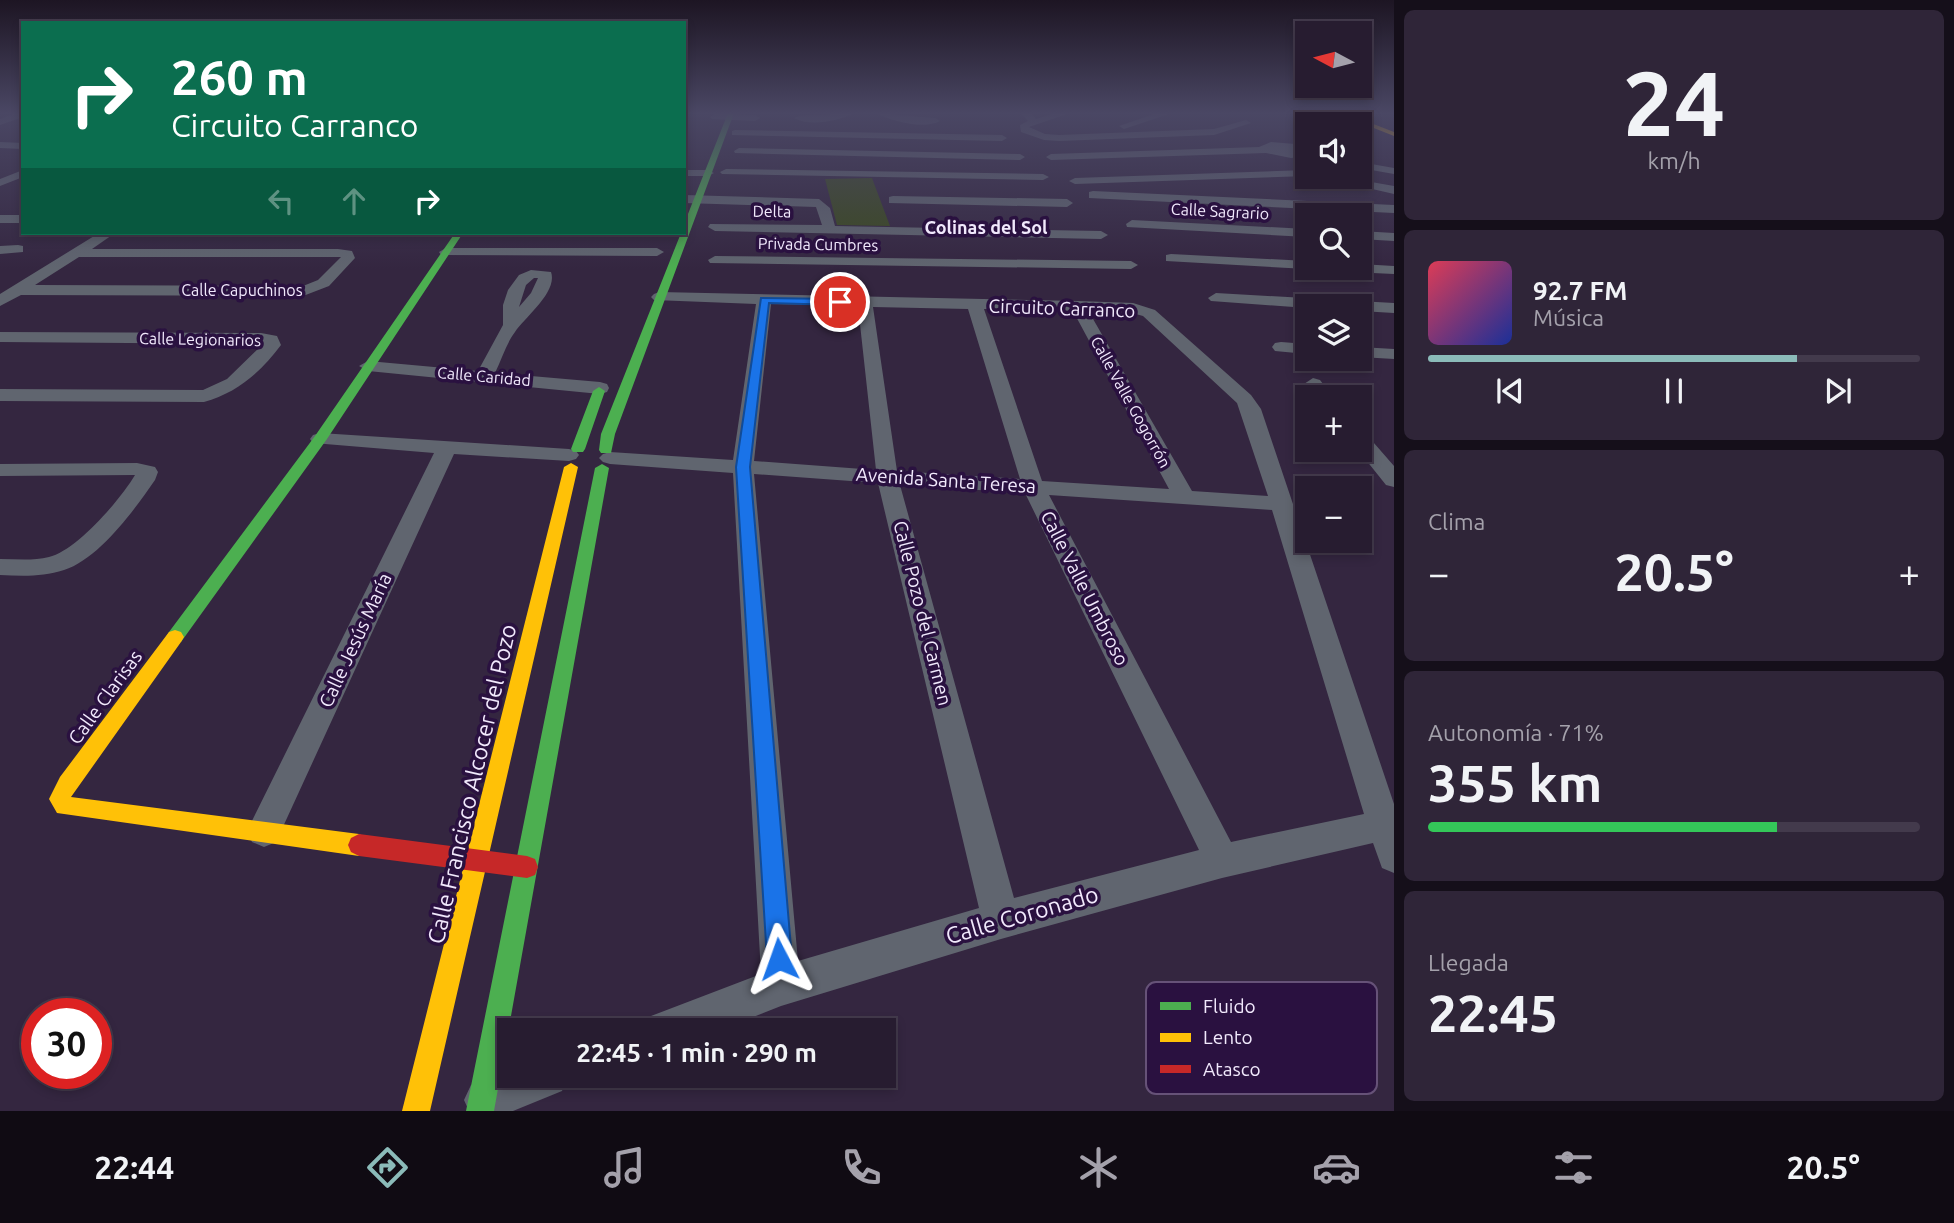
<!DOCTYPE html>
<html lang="es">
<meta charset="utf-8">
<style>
:root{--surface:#271c30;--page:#2f2538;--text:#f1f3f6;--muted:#a4a1ab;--line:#433a4c;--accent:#8bbbb9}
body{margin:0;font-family:Ubuntu,sans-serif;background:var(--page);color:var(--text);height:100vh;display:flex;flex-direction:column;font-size:26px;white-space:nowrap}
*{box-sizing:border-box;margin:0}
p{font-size:23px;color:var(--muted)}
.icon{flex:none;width:38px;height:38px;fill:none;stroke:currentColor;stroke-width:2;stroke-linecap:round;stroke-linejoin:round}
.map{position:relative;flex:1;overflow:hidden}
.sheet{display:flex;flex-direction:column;gap:10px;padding:10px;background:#150f1a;width:560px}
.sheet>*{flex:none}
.guide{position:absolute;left:21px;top:21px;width:665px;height:214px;border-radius:0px;box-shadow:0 4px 10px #0003,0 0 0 2px var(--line);background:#0b6e4f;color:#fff;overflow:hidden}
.needle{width:46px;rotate:277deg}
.tools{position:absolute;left:1295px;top:21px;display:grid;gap:14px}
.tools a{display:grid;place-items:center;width:77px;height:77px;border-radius:0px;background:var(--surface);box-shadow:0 4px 10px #0003,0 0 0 2px var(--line);font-size:35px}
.speed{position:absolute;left:21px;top:998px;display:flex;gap:14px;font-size:35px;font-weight:700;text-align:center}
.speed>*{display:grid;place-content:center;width:91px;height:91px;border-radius:50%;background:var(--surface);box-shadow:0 4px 10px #0003,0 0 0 2px var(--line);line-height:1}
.speed .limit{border:10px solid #d22;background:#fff;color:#111}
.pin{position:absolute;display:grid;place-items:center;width:60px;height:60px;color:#fff;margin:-30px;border:4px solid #fff;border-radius:50%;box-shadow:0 2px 7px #0007}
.me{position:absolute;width:77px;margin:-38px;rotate:356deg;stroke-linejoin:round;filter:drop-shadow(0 0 5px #0008)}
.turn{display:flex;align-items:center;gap:24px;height:147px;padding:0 35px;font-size:32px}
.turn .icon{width:91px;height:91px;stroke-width:2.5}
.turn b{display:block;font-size:49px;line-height:60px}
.lanes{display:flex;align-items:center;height:66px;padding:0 35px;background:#0003;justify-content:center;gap:35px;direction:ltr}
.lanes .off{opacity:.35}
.big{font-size:52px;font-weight:600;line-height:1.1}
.sheet .card{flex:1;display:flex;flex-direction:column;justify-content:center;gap:10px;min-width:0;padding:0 24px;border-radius:10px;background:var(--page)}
.sheet .dial{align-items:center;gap:0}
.dial b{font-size:91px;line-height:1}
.song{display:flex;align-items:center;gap:21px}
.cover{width:84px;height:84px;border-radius:10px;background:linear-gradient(135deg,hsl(350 70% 55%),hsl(230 70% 35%))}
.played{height:7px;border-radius:4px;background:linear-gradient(90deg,var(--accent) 75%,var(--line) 75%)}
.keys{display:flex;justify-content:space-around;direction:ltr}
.heat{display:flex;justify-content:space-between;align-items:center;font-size:38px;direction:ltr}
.charge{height:10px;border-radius:5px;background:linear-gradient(90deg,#34c759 71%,var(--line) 0)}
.trip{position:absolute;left:497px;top:1018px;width:399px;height:70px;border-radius:0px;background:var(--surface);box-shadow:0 4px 10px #0003,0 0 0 2px var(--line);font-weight:600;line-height:70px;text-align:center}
.tabs{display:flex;height:112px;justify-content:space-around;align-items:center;background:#100b13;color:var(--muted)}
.tabs .icon{width:49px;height:49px}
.tabs .selected{color:var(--accent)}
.tabs b{font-size:32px;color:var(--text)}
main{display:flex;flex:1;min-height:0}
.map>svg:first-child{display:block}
.green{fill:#3a481d}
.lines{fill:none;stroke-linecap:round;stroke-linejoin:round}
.street{fill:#60656f;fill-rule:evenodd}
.fast{fill:#4caf50;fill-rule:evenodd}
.slow{fill:#ffc107;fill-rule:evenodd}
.jam{fill:#c62828;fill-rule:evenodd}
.route{fill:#1a73e8;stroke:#114b97;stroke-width:2}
.labels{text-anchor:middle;stroke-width:7;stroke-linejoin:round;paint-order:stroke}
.far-street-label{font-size:16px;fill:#f1e9fc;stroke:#2a1140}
.far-neighbourhood-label{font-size:18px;font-weight:bold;fill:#f1e9fc;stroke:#2a1140}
.street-label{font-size:19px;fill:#f1e9fc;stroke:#2a1140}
.near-street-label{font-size:23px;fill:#f1e9fc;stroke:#2a1140}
.key{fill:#2a1140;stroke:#665278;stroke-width:2}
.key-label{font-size:19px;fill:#f1e9fc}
</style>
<main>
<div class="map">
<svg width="1394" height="1111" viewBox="0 0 1394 1111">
<rect width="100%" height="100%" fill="#342640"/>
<path class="green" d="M872,178L890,226L837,225L825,179Z"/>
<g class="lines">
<path class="street" d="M16,113H23V117L0,125V119Z
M838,113H854C839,121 810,127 794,118C806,112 824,117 838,113Z
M876,113L935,118L940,121C924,130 891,121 876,113Z
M1021,113H1031L1036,119L1055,113H1070L1029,127L1045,134L1059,135L1214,129L1246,120L1251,123L1214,135L1059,141L1044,140L1021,132L1020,125L1028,121Z
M1157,113H1172L1124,129L1119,126Z
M715,114L755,115L760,118L755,121L712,119L710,117Z
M735,130L1002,135L1007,138L1002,141L732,135V131Z
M0,142L23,143V149L0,148Z
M1271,142L1295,144L1307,148V156L1291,158L1266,153L1051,160L1046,157L1051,154L1259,147Z
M739,148L1020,154L1025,157L1020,160L735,153L734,151Z
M1360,162L1394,168V174L1360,168Z
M726,169L1043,174L1049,177L1043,180L722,174L720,172Z
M23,170V177L0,186V179Z
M684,170H708L714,173L708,176H684Z
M1307,170V176L1075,184L1069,181L1075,178Z
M1320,177H1343L1394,186V194Z
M1093,191L1394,205V213L1089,198V192Z
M684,195L819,199L830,208L835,226L1101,231L1108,235L1101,239L715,231L708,227L710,224L822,225L816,207L684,203Z
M893,196L1067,199L1073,203L1067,207L889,203V197Z
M0,215H23V223H0Z
M1132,220L1307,229V237L1127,227L1126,224Z
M1360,231L1394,233V241L1360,239Z
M99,233H115L92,249H338L352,251L355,258L329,286L303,296L21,295L0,306V294ZM79,257H341L318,280L303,286L35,285Z
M18,245L23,246V252L0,254V246Z
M446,248H657L664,252L657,256L441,255L439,252Z
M1171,254L1307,261V268H1312L1307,269L1166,261V255Z
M715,256L1131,261L1138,265L1131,269L710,263L708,260Z
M1360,264L1394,266V274L1351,272L1344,268H1360Z
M531,270L551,272C558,292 525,317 515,332C506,344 502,359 495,373L600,382L607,384L609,388L607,392L600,394L368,371L359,366L368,361L478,371L503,325V305L508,290L519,275ZM534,278H538L531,293L519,307L526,285Z
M659,292L1078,301L1133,303L1155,310L1251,395L1261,409L1394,804V873L1382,868L1373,843L1222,878L1001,939L781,1006L718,1031H646L651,1016L761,974L733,473L610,464L603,462L599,458L603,454L610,452L733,460L756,304L654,300L651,297L654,294ZM771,304L858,306L876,470L754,461ZM873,307L968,309L1020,479L897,471ZM984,309L1073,311L1169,489L1042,481ZM1089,312L1132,313L1143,316L1237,403L1268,496L1192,491ZM754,474L878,483L979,908L798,961ZM900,485L1025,493L1199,850L1014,898ZM1049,495L1272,510L1364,814L1231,842Z
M1216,293L1394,303V313L1360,311V306L1307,308L1211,301L1208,298Z
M0,332L261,333L277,336L281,345C261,372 237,393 204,402L0,401V389L203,390L227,379L263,344L0,342Z
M1281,342L1307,344V354L1275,351L1272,347L1275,343Z
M1360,347L1394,349V359L1360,357Z
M1313,378L1320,380L1333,397H1314L1304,384Z
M320,433L569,449L576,451L579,455L576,459L569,461L454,454L276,842L264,847L252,842L247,831L434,453L313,443L310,439L313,435Z
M1360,433L1367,435L1394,466V487L1386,485L1358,450Z
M137,463L155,467L158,472L155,480C135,509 99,559 64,570C43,577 22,576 0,575V559C16,559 33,561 49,557C76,551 121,499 135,475L0,476V464Z
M509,1069V1076H568L562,1091L513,1111H469L464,1100L471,1085Z"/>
<path class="fast" d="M728,113H734L615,434L611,453H601L599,450L601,434L681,233H684V224Z
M455,233H463L327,439L181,642H169L166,637L169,632L315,436Z
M599,387L605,391L585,449L583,452H573L571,449L593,391Z
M602,464L609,468L494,1111H466L595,468Z"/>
<path class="slow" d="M1336,113H1345L1394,132V136Z
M571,463L578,467L430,1111H402L564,467Z
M175,630L181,632L184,637L181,642L71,797L359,834L367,838L370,845L367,852L359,856L57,813L49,799L60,777L169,632Z"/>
<path class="jam" d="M359,834L527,856L535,859L538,867L535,875L527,878L359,856L351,852L348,845L351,838Z"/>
</g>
<linearGradient id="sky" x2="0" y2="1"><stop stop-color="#1d1523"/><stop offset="0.42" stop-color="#4a4764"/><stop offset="1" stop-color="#4a4764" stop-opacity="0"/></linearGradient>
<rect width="1394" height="269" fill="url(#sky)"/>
<path class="route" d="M761,298L840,299L845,302L840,305L769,303L750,467L792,959L788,968L779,972L770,968L767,959L736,467Z"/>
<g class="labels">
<g class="far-street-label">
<text transform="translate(772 211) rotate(1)" y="6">Delta</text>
<text transform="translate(1220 211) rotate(3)" y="6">Calle Sagrario</text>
<text transform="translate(818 244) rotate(1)" y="6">Privada Cumbres</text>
<text x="242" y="296">Calle Capuchinos</text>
<text transform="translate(200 339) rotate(1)" y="6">Calle Legionarios</text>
<text transform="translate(484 376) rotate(5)" y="6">Calle Caridad</text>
<text transform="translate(1131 402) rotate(61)" y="6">Calle Valle Gogorrón</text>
</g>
<g class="far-neighbourhood-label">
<text x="986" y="234">Colinas del Sol</text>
</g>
<g class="street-label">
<text transform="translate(1062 308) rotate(2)" y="7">Circuito Carranco</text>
<text transform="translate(946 480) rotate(4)" y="7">Avenida Santa Teresa</text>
<text transform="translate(1085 588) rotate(63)" y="7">Calle Valle Umbroso</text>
<text transform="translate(923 613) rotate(76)" y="7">Calle Pozo del Carmen</text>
<text transform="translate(355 640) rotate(-65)" y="7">Calle Jesús María</text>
<text transform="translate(105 697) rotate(-54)" y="7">Calle Clarisas</text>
</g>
<g class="near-street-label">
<text transform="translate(472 784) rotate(-77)" y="8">Calle Francisco Alcocer del Pozo</text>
<text transform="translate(1022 915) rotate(-16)" y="8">Calle Coronado</text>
</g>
</g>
<rect x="1146" y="982" width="231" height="112" rx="10" class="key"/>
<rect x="1160" y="1002" width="31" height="8" fill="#4caf50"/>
<rect x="1160" y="1033" width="31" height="9" fill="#ffc107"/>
<rect x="1160" y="1065" width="31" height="8" fill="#c62828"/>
<g class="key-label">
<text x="1203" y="1013">Fluido</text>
<text x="1203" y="1044">Lento</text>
<text x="1203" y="1076">Atasco</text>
</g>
</svg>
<div class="tools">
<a><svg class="needle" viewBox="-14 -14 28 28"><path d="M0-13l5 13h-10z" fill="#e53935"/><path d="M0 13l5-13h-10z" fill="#a4a1ab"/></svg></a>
<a><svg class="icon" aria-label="sound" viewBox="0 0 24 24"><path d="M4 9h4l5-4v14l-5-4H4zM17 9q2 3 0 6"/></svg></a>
<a><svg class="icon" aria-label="search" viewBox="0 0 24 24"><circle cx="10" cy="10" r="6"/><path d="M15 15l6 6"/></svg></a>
<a><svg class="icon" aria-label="layers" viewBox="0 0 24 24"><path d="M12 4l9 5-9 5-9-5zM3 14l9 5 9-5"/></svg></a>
<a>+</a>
<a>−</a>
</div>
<div class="speed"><div class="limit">30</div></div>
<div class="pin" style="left:840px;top:302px;background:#d93025"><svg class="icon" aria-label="arrive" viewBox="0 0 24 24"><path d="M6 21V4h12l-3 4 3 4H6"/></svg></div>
<svg class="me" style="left:779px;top:959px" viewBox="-20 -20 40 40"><path d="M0-17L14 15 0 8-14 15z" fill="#1a73e8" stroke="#fff" stroke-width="4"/></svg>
<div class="trip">22:45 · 1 min · 290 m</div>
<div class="guide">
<div class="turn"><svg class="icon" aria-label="right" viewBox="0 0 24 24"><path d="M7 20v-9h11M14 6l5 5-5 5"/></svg><div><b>260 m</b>Circuito Carranco</div></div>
<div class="lanes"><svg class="icon off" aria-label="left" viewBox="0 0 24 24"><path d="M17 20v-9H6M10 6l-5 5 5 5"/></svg><svg class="icon off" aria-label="ahead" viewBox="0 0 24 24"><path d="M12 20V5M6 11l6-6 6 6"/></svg><svg class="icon" aria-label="right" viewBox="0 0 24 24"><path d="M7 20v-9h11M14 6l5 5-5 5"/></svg></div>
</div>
</div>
<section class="sheet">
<div class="card dial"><b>24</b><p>km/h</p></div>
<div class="card">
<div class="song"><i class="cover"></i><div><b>92.7 FM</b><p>Música</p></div></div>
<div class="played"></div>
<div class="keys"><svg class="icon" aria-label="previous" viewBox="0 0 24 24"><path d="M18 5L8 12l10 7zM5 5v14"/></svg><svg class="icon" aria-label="pause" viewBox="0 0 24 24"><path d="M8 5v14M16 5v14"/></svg><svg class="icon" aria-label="next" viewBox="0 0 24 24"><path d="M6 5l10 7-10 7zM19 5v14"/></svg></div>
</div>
<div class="card"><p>Clima</p>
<div class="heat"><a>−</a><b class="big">20.5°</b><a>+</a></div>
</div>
<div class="card"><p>Autonomía · 71%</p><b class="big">355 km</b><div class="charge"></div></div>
<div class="card"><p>Llegada</p><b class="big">22:45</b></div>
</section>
</main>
<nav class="tabs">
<b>22:44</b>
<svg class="icon selected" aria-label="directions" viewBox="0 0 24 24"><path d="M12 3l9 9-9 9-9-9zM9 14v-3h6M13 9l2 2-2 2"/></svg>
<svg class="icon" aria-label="music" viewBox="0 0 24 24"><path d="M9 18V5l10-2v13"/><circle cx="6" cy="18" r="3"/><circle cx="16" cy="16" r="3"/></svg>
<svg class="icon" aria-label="phone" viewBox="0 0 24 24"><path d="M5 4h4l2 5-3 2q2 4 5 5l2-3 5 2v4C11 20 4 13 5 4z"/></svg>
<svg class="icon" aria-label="climate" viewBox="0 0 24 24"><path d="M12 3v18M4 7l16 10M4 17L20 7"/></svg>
<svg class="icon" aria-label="car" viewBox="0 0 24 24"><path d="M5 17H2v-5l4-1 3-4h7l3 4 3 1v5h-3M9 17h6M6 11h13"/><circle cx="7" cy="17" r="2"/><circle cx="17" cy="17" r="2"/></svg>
<svg class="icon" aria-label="filters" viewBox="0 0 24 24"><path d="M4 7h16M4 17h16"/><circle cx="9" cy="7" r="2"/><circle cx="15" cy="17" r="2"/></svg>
<b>20.5°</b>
</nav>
